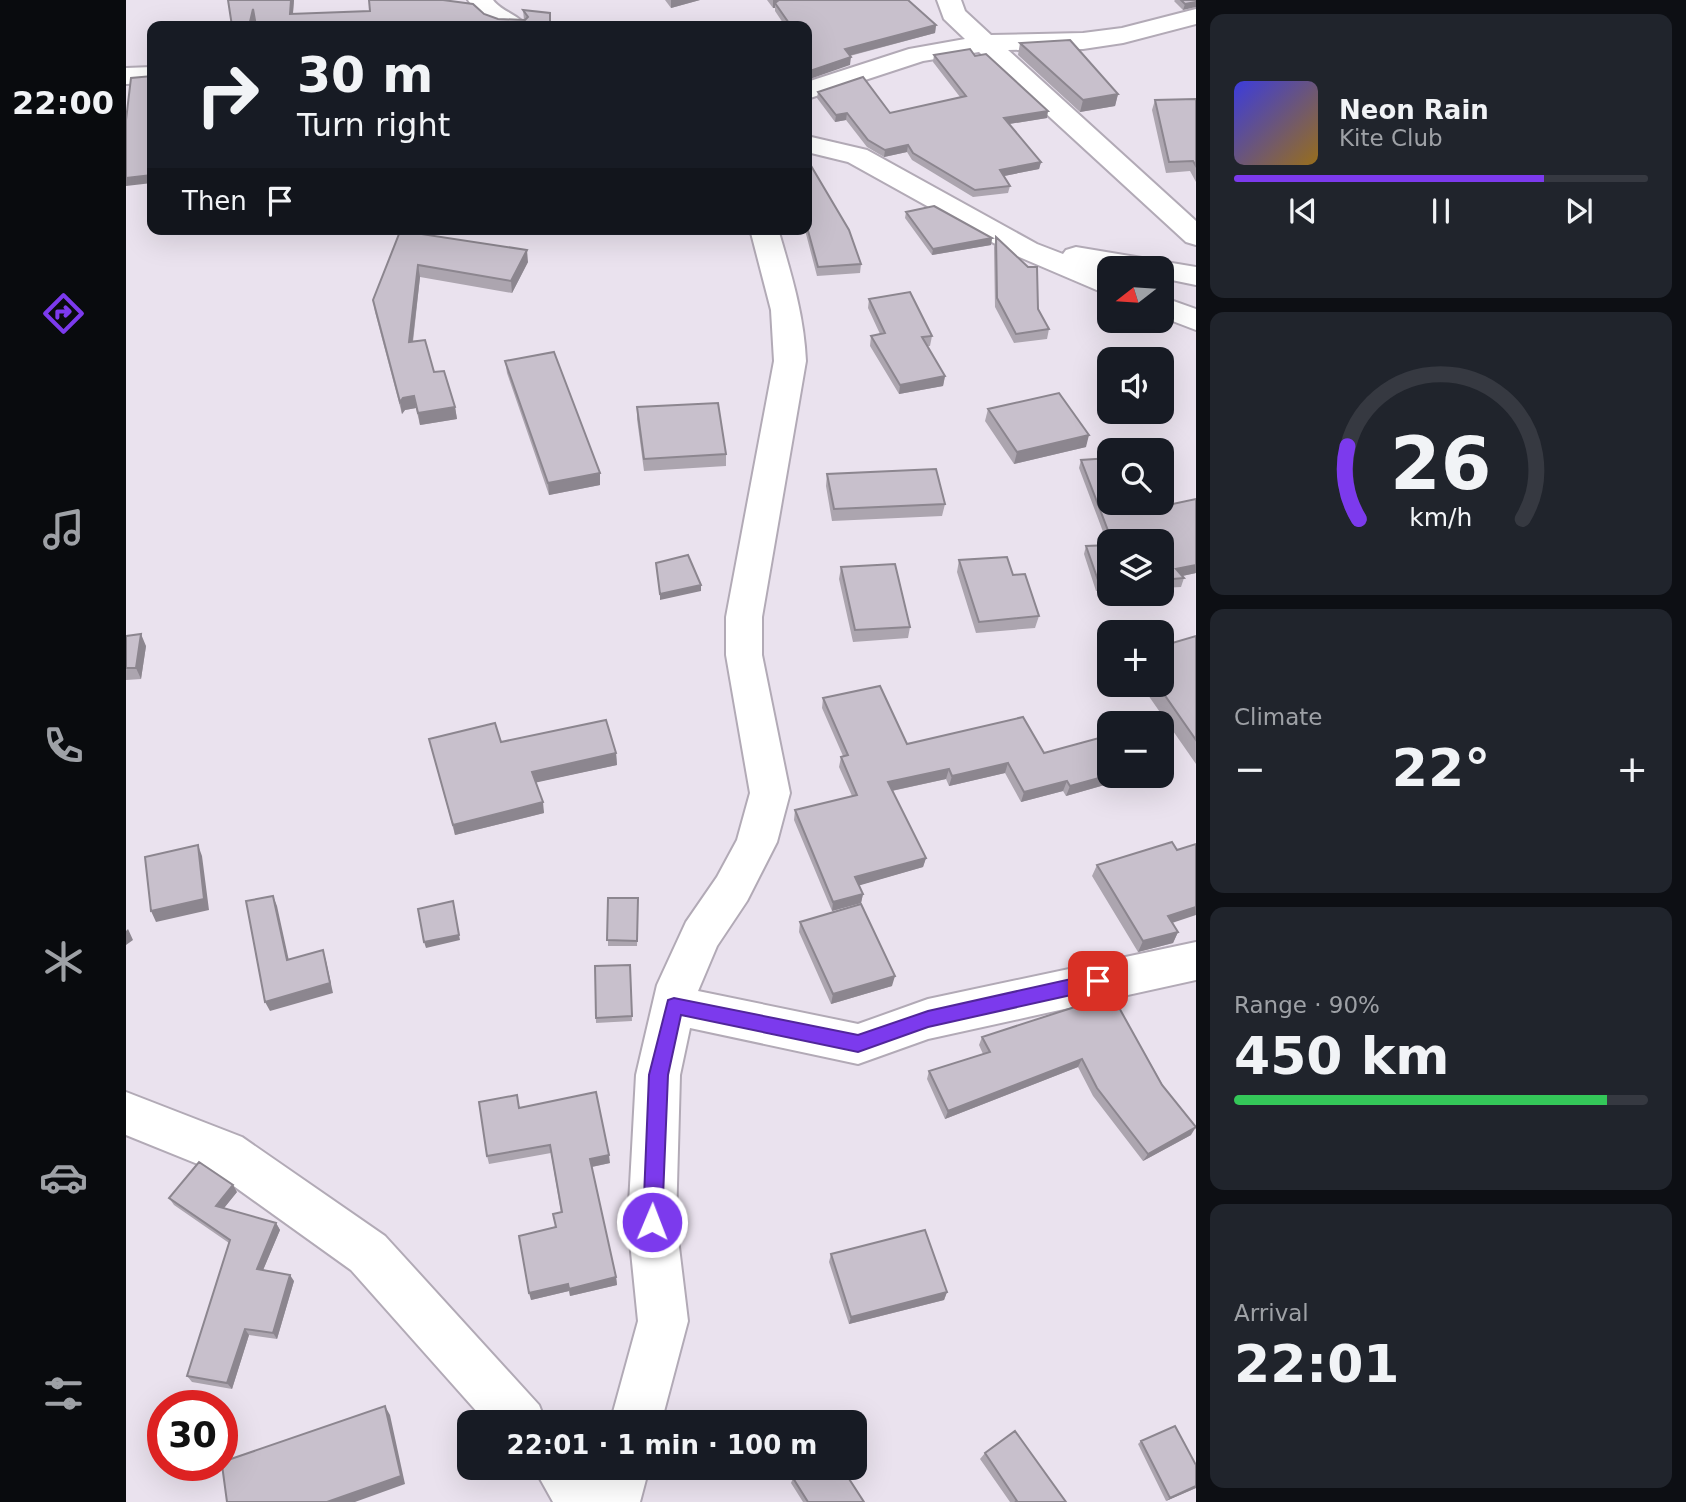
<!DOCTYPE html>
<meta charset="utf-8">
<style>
:root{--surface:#171b24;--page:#20242c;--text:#f1f3f6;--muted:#9ea1a6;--line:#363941;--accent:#7c3aed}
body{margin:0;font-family:"DejaVu Sans",sans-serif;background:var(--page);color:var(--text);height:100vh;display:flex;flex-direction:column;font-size:26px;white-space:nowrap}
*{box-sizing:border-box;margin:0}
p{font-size:23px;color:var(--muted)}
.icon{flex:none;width:38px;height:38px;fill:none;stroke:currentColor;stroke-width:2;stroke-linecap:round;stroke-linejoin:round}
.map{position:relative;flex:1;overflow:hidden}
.panel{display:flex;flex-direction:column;gap:14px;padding:14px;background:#0d0f14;width:490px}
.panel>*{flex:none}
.top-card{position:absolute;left:21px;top:21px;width:665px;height:214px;border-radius:14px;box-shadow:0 7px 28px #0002;background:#171b24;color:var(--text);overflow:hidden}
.needle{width:46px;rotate:253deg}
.buttons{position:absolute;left:971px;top:256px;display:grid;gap:14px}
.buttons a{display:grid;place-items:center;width:77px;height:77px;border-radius:14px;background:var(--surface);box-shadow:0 7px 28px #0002;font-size:35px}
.speed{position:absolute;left:21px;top:1390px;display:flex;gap:14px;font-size:35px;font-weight:700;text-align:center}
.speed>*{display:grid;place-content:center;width:91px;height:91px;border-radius:50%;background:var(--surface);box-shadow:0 7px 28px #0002;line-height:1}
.speed .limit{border:10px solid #d22;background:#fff;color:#111}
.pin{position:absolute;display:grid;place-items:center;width:60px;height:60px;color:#fff;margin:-30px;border-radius:14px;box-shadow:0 4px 10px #0006}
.me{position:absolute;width:77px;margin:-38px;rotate:1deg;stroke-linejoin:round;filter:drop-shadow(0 0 5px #0008)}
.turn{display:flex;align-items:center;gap:24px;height:147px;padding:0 35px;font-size:32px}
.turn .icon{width:91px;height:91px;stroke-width:2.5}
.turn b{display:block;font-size:49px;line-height:60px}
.then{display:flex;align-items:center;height:66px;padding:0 35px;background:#0003;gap:14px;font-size:26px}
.big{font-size:52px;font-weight:700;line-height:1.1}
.panel .widget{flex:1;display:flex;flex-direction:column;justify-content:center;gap:10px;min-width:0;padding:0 24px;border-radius:14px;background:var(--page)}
.panel .dial{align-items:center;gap:0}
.dial svg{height:182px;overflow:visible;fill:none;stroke:var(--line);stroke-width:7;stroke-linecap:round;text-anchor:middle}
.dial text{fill:var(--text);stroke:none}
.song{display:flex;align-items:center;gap:21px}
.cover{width:84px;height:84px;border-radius:10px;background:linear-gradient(135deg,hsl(240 70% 55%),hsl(40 70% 35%))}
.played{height:7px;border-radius:4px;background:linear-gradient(90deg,var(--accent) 75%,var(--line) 75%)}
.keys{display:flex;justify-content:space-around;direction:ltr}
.heat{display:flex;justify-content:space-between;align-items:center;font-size:38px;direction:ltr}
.charge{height:10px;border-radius:5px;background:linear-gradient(90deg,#34c759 90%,var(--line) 0)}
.trip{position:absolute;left:331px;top:1410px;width:410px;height:70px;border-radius:14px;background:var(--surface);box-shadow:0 7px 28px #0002;font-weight:700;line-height:70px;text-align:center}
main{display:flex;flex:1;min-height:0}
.tab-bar{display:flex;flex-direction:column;width:126px;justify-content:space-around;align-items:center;background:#090b0e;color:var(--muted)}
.tab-bar .icon{width:49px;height:49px}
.tab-bar .selected{color:var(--accent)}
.tab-bar b{font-size:32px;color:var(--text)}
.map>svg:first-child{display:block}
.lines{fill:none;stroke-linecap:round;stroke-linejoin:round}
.minor-casing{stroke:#b2aab6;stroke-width:4}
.minor{fill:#fff;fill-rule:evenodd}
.wall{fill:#aca5af}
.shaded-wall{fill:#8c868f}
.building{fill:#c8c0cc;stroke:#8c868f;stroke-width:2}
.route{fill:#7c3aed;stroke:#51269a;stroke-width:2}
</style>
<main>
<nav class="tab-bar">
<b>22:00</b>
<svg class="icon selected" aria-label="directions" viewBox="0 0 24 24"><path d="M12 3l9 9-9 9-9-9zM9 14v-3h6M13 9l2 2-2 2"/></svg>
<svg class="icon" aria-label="music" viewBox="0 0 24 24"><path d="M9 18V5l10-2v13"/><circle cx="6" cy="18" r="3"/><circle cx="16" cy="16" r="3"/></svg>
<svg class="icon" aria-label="phone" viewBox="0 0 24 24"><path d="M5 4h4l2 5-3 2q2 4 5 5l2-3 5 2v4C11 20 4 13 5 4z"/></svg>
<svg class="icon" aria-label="climate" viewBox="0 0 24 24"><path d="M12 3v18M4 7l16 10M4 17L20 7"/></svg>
<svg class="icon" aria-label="car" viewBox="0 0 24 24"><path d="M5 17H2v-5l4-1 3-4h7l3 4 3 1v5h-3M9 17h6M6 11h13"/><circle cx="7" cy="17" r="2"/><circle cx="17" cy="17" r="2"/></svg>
<svg class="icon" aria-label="filters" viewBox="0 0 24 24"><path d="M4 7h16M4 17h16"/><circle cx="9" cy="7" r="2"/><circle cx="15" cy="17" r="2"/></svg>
</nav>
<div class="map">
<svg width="1070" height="1502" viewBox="0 0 1070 1502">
<rect width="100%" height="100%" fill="#eae2ee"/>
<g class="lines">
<defs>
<path id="minor" d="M342,0H367C376,12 392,14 400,26C369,27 360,27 342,0Z
M811,0H835L839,11L865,35L957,33L996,28L1070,9V24L997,43L957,49L882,50L1070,221V245L1060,242L853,52L797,61L681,99V82L783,49L839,39L818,19Z
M26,67V83L0,84V68Z
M681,136L741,150L911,244L937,254L940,250L950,247L1070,267V285L1036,278V268H972L984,273V293L973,291L891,256L722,162L681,152Z
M624,229H652C665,273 678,315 680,361L636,617V655L664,793L651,842L621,901L591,946L572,991L732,1024L802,999L1070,942V980L802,1039L732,1064L564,1028L554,1075L550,1222L562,1321L535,1423H484L512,1321L502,1222L510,1075L531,985L560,922L591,877L611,840L624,793L600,655V617L648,361L645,310Z
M1036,297L1070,309V330L1036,317Z
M0,1092L116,1137L259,1236L413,1405L420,1423H361L225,1270L84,1169L0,1135Z
M408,1468H466L470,1474L471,1468H523L514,1502H427Z"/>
</defs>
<use href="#minor" class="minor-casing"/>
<use href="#minor" class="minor"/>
</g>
<path class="wall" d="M168,0L167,14H358L372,19L398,20L397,10L424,13L425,26H130L129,19L106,26Z
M539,0H574L545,8Z
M641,0H782L810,25L809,33L724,56V65L681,26H659L649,11V8H647Z
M1049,0H1070L1057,10L1048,1Z
M894,43L992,94L989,106L954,112L892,55Z
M808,55L849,56L921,118L883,124L915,162L913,169L878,176L884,186L882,193L847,197L786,160L781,152L758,157L741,147L720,120L709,122L691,98L692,92L764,113L834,97L807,62Z
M1070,99V182L1064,171L1040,173L1026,110L1029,100Z
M681,159L735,264L734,273L691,276L680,234L677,229H681Z
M780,212L866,238L865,245L806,255L779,218Z
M298,235L402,262L386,293L294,277L287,342L308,372L329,407L331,419L294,425L290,408L279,410L276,414L249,312L247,300Z
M870,237L902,267L912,309L923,329L921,339L888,343L869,307L868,247Z
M743,299L806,336L804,346H801L819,376L817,386L773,394L744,346L745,336L754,334L742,308Z
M379,361L474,485L423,495L381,373Z
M511,407L600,454V466L518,471L511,419Z
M862,409L960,447L888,464L859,421Z
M955,460L1009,512L1070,499V573L1056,576L1058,578L1055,587L1036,588V541H984V590L970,591L958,554L960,546L982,545L953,468Z
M701,474L819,504L816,516L706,521L700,486Z
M833,560L913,616L909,628L850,633L831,572Z
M715,567L784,627L782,638L727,642L713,579Z
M0,636L20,646L15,679L0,680Z
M1070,636V764L1022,695L1020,684H1036Z
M697,698L781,744L918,753L984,775H1004L1003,778L940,796L937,791L895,802L879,773L823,786L820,779L766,791L800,858L797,867L733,885L737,894L735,903L706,911L668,820L669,810L726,796L713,767L715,757L717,756L696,708Z
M303,739L375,742L490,753L491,765L410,782L418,813L329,835Z
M1051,850L1046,923L1052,932L1047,943L1012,952L966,876L971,865Z
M482,898H512L511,946H482Z
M674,922L766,986L705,1004L673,932Z
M504,965L506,1021L470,1023L469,966Z
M986,995L1065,1135L1017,1161L967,1096L952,1067L819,1119L801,1079L803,1071L857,1054L853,1045L856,1037Z
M393,1108L484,1163L466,1167L490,1277L491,1285L444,1296L443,1291L405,1300L435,1213L425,1153L363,1164L361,1156Z
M111,1192L98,1208L150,1223L154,1230L137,1270L168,1281L151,1339L123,1335L106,1389L66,1382L61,1376L103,1243L48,1205L43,1198Z
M705,1254L821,1292L818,1300L723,1324L703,1262Z
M1015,1441L1070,1488L1040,1501L1012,1444Z
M859,1453L940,1502H884L854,1459Z
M667,1478L738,1502H677L665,1483Z"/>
<path class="shaded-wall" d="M165,0H168L166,23L164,14Z
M545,0H574L545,8Z
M647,0H655L649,3V8H647Z
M1070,2V7L1057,10L1059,4Z
M127,9L129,18L127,26H123Z
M810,25L809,33L718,57L719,49Z
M725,57L724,65L681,80V72Z
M992,94L989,106L954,112L957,100Z
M922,111L921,118L877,125L878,118Z
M721,113L720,120L709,122L710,115Z
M782,145L781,152L758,157L759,150Z
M915,162L913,169L873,177L874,170Z
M26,175V183L0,186V178Z
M866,238L865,245L806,255L807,249Z
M401,250L402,262L386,293L385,281Z
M292,265L294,277L285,355L283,342Z
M819,376L817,386L773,394L774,385Z
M288,396L290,408L279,410L276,414L274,402L277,398Z
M329,407L331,419L294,425L292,413Z
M963,435L960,447L888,464L891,452Z
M474,473V485L423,495L422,483Z
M1070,565V573L1047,578L1050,569Z
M575,585V591L534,600V594Z
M15,634L20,646L15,679L10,668Z
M490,753L491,765L408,783L406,772Z
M882,763L879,773L823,786L826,776Z
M823,769L820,779L760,792L762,782Z
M984,775H1004L1003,778L940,796L944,786Z
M941,781L937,791L895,802L898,792Z
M417,802L418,813L329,835L327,825Z
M72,845L76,856L83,910L30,922L25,911Z
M800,858L797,867L728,887L729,877Z
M737,894L735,903L706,911L707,902Z
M147,896L151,906L165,970L161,960Z
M1070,907V915L1037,926L1042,916Z
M2,929L7,940L0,945V931Z
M1052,932L1047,943L1012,952L1017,941Z
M333,935L334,940L300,948L298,942Z
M197,950L200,961L207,993L144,1011L139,1002Z
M769,976L766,986L705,1004L707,994Z
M956,1059L952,1067L819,1119L822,1111Z
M1070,1127L1065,1135L1017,1161L1022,1154Z
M483,1155L484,1163L465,1167L464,1159Z
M107,1185L111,1192L94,1213L90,1206Z
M150,1223L154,1230L135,1275L131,1269Z
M164,1275L168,1281L151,1339L147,1333Z
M490,1277L491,1285L444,1296L443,1289Z
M442,1284L443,1291L405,1300L403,1293Z
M821,1292L818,1300L723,1324L725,1317Z
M119,1329L123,1335L106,1389L101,1383Z
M259,1406L264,1415L279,1484L229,1502H201Z
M1070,1486V1488L1040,1501L1044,1498Z"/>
<path class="building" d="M102,0H165L164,14L244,11L243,0H317L347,4L358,14L372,19L399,20L402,17L397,10L424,13V25L413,26H130L127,9L123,26H106Z
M653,0H782L810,25L719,49L725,57L681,72V26H665L649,3Z
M1055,0H1070V2L1059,4Z
M944,40L992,94L957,100L894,43Z
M844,49L849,56L860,54L922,111L878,118L915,162L874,170L884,186L849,190L787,153L782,145L759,150L742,140L721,113L710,115L692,92L737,77L764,113L840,96L808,55Z
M26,76V175L0,178V120L5,78Z
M1070,99V166L1067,161L1043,162L1029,100Z
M681,159L723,230L735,264L692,267L681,227Z
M808,206L866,238L807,249L780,212Z
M275,229H296L295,234L401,250L385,281L292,265L283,342L299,340L308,372L318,371L329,407L292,413L288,396L277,398L274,402L247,300Z
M870,237L902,267H911L912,309L923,329L890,334L871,298Z
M784,292L806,336L796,337L819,376L774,385L745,336L759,333L743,299Z
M428,352L474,473L422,483L379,361Z
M933,393L963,435L891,452L862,409Z
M592,403L600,454L518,459L511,407Z
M984,458V502H1005L1009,512L1070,499V565L1050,569L1058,578L1036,580V541H986L955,460Z
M810,469L819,504L708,509L701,474Z
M984,545V582L973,583L960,546Z
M562,555L575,585L534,594L530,563Z
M881,557L887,575L899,574L913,616L853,622L833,560Z
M769,564L784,627L729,630L715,567Z
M15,634L10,668H0V636Z
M1070,636V740L1031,684H1036V646Z
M754,686L781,744L897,717L918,753L984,735V775L944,786L941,781L898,792L882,763L826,776L823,769L762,782L800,858L729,877L737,894L707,902L669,810L731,795L715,757L722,755L697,698Z
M480,720L490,753L406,772L417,802L327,825L303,739L369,723L375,742Z
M1046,842L1051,850L1070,844V907L1042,916L1052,932L1017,941L971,865Z
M72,845L78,899L25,911L19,857Z
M147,896L161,960L197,950L204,983L139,1002L120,901Z
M482,898H512L511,941L481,940Z
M327,901L333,935L298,942L292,909Z
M735,904L769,976L707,994L674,922Z
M504,965L506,1016L470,1018L469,966Z
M986,995L1036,1085L1070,1127L1022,1154L971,1088L956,1059L822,1111L803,1071L864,1052L856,1037Z
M470,1092L483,1155L464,1159L490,1277L443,1289L442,1284L403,1293L393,1236L430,1227L427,1214L436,1212L424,1145L361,1156L353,1102L391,1095L393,1108Z
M73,1162L107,1185L90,1206L150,1223L131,1269L164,1275L147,1333L119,1329L101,1383L61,1376L104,1240L43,1198Z
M799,1230L821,1292L725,1317L705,1254Z
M259,1406L275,1476L201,1502H101L96,1465V1462Z
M1049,1426L1070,1465V1486L1044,1498L1015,1441Z
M889,1431L940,1502H889L891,1501L859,1453Z
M681,1468H716L738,1502H682L667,1478Z"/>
<path class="route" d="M972,973L981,981L972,989L802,1027L732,1052L555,1015L542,1075L536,1222L533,1228L526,1231L519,1228L517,1222L523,1075L542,1000L548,998L732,1035L802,1011Z"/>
</svg>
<div class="buttons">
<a><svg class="needle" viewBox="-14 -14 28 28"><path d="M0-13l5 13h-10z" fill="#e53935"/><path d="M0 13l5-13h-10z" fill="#9ea1a6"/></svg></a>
<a><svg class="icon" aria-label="sound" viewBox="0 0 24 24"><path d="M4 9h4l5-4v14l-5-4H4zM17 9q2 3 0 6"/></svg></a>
<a><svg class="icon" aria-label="search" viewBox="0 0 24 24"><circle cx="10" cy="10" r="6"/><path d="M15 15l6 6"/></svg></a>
<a><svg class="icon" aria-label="layers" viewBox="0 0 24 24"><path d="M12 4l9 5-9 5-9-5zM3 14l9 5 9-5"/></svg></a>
<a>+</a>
<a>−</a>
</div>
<div class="speed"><div class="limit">30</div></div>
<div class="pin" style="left:972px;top:981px;background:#d93025"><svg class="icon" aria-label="arrive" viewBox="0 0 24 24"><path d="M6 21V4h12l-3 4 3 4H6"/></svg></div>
<svg class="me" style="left:526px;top:1222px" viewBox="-20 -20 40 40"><circle r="17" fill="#7c3aed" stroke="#fff" stroke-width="3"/><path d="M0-11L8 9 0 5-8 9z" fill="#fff"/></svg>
<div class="trip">22:01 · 1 min · 100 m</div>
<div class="top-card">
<div class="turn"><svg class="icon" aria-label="right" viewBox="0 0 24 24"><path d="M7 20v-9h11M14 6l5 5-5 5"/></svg><div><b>30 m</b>Turn right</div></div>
<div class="then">Then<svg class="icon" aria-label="arrive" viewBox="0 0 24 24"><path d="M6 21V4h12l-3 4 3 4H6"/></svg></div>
</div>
</div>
<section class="panel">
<div class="widget">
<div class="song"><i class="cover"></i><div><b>Neon Rain</b><p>Kite Club</p></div></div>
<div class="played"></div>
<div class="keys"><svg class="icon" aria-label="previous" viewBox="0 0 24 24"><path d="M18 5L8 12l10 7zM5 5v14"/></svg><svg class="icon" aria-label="pause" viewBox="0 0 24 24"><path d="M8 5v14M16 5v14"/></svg><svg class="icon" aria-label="next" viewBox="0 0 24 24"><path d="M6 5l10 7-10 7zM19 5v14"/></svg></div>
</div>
<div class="widget dial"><svg viewBox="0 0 100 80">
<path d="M14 69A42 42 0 1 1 86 69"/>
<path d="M14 69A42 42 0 0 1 9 37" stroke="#7c3aed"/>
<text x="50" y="56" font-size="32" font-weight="700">26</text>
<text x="50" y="72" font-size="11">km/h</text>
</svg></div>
<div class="widget"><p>Climate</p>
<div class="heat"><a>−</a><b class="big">22°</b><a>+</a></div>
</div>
<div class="widget"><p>Range · 90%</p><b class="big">450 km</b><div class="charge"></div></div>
<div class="widget"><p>Arrival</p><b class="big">22:01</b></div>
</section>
</main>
